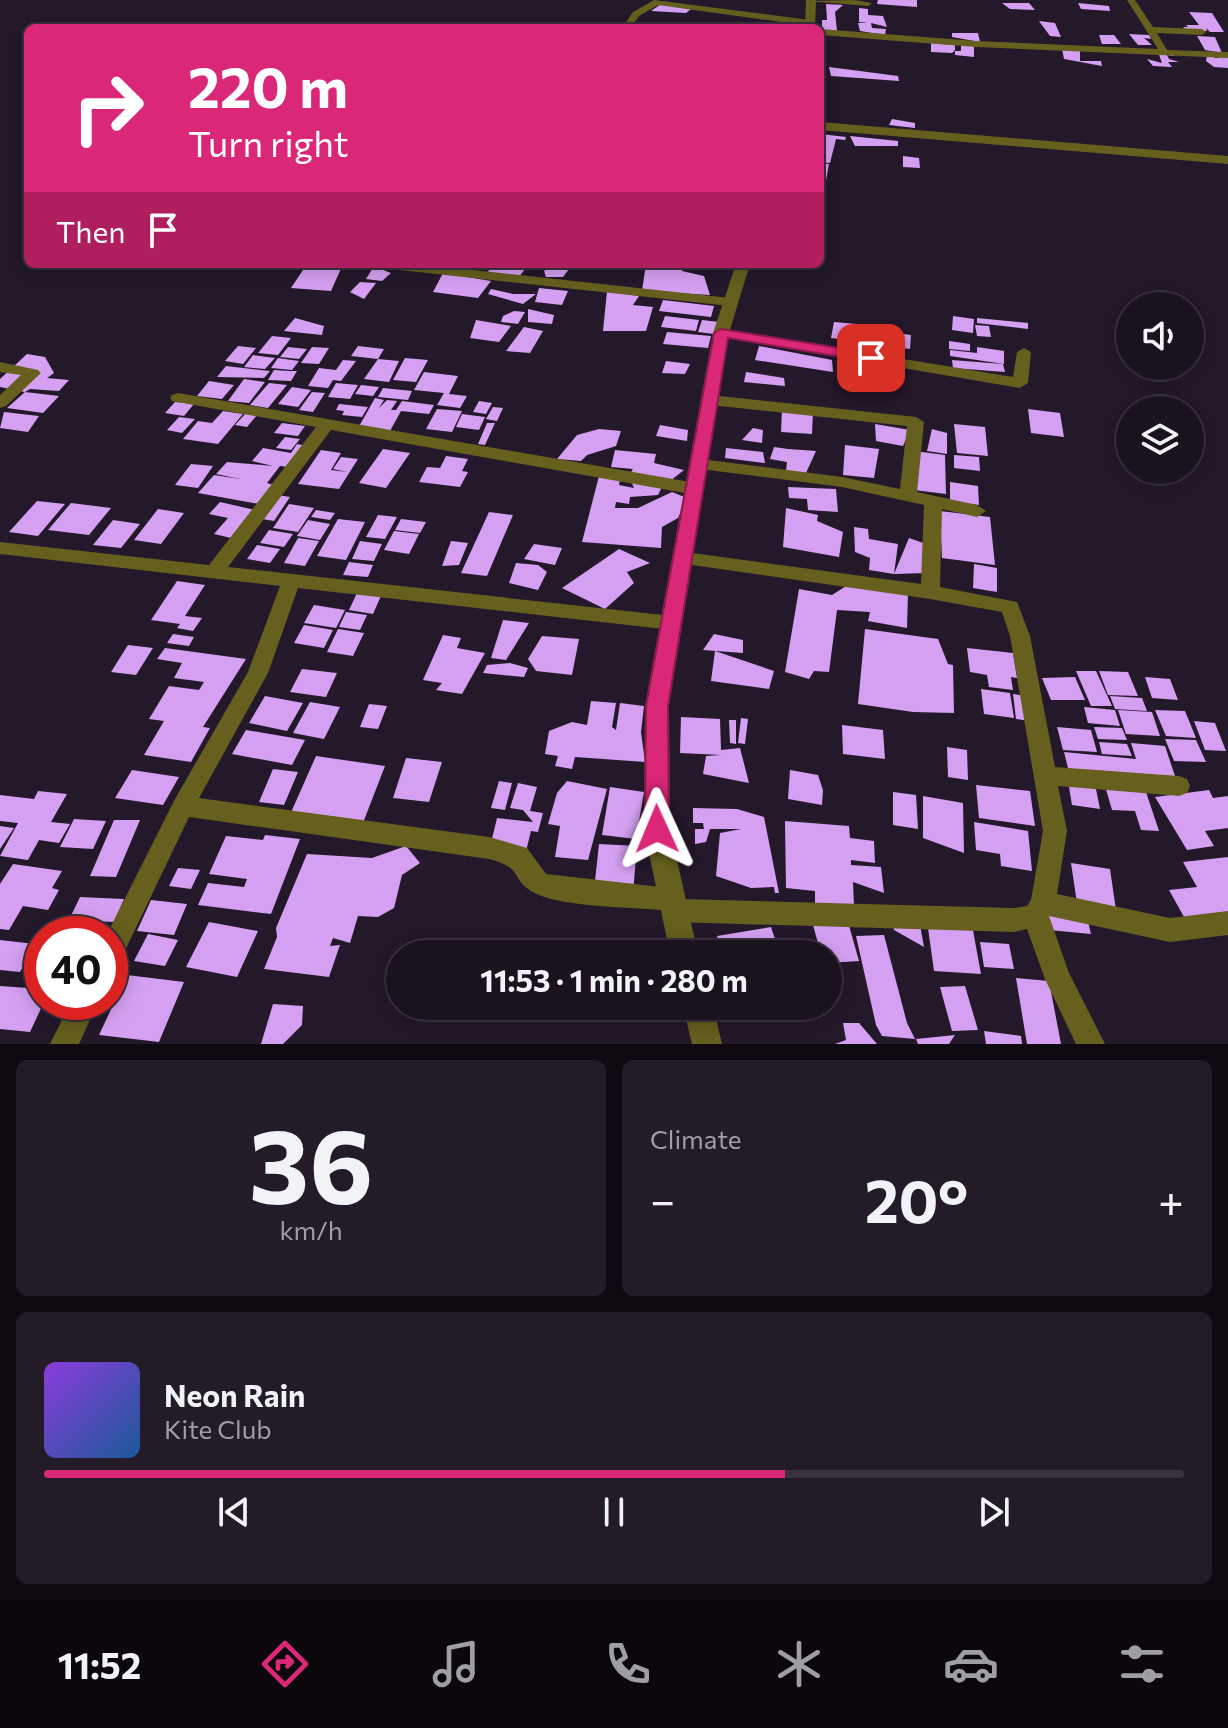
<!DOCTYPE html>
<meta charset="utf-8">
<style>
:root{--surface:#1b1220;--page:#241b29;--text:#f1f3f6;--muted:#a09ea5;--line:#39323e;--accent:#db2777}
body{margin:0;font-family:Commissioner,sans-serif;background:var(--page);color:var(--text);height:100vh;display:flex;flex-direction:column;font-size:30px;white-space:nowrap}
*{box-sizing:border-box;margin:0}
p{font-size:26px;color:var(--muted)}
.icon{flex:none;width:44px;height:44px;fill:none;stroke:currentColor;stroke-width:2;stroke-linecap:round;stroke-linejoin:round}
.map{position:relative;height:1044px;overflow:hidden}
.side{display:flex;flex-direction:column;gap:16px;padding:16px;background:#0f0a12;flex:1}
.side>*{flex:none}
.guide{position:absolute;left:24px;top:24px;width:800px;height:244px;border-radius:12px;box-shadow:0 4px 20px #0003,0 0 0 2px var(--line);background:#db2777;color:#fff;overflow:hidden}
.controls{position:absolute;left:1116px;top:292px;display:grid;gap:16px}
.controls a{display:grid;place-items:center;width:88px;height:88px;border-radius:50%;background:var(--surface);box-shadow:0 4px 20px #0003,0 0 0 2px var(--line);font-size:40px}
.speed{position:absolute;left:24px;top:916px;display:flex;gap:16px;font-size:40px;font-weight:700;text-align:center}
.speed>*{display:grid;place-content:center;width:104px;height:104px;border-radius:50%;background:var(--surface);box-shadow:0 4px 20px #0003,0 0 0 2px var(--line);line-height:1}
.speed .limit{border:12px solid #d22;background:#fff;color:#111}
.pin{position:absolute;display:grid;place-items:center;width:68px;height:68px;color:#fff;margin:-34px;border-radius:16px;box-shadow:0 4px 12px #0006}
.me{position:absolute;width:88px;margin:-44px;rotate:359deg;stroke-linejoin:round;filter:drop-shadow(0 0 6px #0008)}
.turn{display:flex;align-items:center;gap:28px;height:168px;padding:0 32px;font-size:36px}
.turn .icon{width:104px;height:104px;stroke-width:2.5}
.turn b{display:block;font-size:56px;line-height:68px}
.then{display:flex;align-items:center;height:76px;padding:0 32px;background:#0003;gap:16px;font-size:30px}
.big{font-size:60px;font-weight:700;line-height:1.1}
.side .tile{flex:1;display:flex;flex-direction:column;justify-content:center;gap:12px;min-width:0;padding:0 28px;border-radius:12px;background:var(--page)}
.side .dial{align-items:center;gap:0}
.dial b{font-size:104px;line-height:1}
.song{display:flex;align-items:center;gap:24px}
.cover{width:96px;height:96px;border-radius:12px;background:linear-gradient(135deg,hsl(270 70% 55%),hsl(210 70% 35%))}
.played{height:8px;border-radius:4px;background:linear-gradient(90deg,var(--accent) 65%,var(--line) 65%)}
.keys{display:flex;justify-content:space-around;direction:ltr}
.heat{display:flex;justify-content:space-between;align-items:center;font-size:44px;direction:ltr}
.side .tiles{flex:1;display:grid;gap:16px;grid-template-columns:1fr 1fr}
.tile:last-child{grid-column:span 2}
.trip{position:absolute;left:386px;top:940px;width:456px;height:80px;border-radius:40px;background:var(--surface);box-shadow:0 4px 20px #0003,0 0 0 2px var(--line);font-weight:700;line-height:80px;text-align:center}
.menu{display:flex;height:128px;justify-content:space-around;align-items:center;background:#0b070d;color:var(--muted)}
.menu .icon{width:56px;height:56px}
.menu .selected{color:var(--accent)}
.menu b{font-size:36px;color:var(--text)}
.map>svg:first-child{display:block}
.building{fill:#d5a0f2}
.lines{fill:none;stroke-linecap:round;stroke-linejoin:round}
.minor{fill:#665f1e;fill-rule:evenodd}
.tertiary{fill:#665f1e;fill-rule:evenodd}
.route{fill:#db2777;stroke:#8e194d;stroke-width:2}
</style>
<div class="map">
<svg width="1228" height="1044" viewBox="0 0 1228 1044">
<rect width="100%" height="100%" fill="#24182b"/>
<path class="building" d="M878,0H917V7L877,4Z
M1002,3H1029L1035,10L1010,9Z
M1078,3L1109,6L1110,11L1081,9Z
M661,4L691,9L686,13L651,11Z
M826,4L843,5L835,12L837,31L822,30V20H827Z
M859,8L868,9V15L883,16L887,27L871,23L872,28L886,29L885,35L860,31L858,23H868L859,22Z
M1189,12L1212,13L1224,32H1210L1206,28L1207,31H1187L1183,27H1188L1186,25H1199Z
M1039,21L1055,23L1061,37L1050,36Z
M952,33H978L980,42L952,37Z
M1129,34L1149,35L1151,39L1144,38L1152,45H1138Z
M1099,35H1114L1121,44H1102Z
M1197,36L1215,37L1222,53L1205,50Z
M931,43L955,45V50L952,53L931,52Z
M961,45L974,46V57L955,55V51H961Z
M1062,49L1080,50V61H1101L1102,66L1064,59Z
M1158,52H1172L1174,56L1167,55L1169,59L1179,62H1168L1172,67L1153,66L1147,59L1162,63Z
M1207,54L1216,58L1228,56V68L1214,67L1206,61Z
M829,67L898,76L899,81L831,76Z
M892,119L915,123V128L889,125Z
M821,134L846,137L845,140L836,139L830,163L820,162Z
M850,136L898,141V146H855Z
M903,156L919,158L920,168L903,167Z
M820,163L829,164L825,186L820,185Z
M307,264H343L331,291L291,288Z
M494,264H529L518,278L487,273Z
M646,264H683L682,271L704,276L710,295L642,291Z
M552,265L569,269L563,277H546L544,271Z
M374,266L388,267L383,270L391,273L382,281L366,279Z
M443,273L491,281L478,298L433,292Z
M360,282L376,283L364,299L350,292Z
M539,288L568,291L562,305L535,302Z
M491,289L513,294H536L523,304L488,294Z
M607,291L639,296L633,305L653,307L646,331H603Z
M663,300L714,306L711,317L659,311Z
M528,309L554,315L552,324L528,322Z
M514,311L525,312L518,324L501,322L503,316Z
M665,316L699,320L696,331L661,327Z
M953,316L974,319L973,333L952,330Z
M295,318L324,326L322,335L284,331Z
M977,318L1028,323V329L977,323Z
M476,320L511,326L499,342L470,338Z
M702,320L719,322L714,334L698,332Z
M834,322L857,324L854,341L831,338Z
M975,325L989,326L991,337L977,336Z
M524,327L543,331L530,353L506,351Z
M667,332L711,336L708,348L663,344Z
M888,332L911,335L910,349L886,346Z
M272,336L291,338L278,355L258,353Z
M949,341L970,344V351L949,349Z
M238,346L256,348L243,364L225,361Z
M358,346L384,349L378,359L351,356Z
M759,346L832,360L833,372L755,360Z
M288,347L307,349L299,359L280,357Z
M312,347L329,348L319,364L301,363Z
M977,347L1004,351V364L950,356V350L977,353Z
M27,354L45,357L54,373L47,378L69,380L59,391L30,389L25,392L0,387V379Z
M253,355L275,358L265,369L244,367Z
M278,358L299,361L292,370L271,368Z
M405,358L428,360L416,382L393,380Z
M378,359L399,361L389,382L364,379Z
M343,360L356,361L341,381L333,380L328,388L308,386L319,368L336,370Z
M952,360L1003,364L1005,372L953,368Z
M666,361L690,364L685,374L662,373Z
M226,366L270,371L264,378L217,377Z
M274,370L290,371H297L291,381L268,380Z
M424,372L458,376L449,394L467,396L460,408L437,405L444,393L414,390Z
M746,372L784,378L785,386L744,382Z
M244,379L265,382L249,403L228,401Z
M209,381L234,385L222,399L197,396Z
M269,383L287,385L268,408L250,405Z
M336,383L358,385L350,399L328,397Z
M361,385L379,387L373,396L355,394Z
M292,387L311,390L298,407L278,404Z
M383,388L412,391L408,400L378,397Z
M25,392L59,396L43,413L7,408Z
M312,392L325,393L313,412L299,410Z
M375,398L384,400L379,408L387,400L397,401L391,410H396L402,401L434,405L429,414L401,411L390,431L358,428Z
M479,401L492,403L486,414L473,412Z
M175,402L194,404L184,416L165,413Z
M339,404L368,407L362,417L342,415L344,411L336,410Z
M493,407L503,408L497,421L486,419Z
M782,408L813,411L812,434L781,432Z
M437,409L462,411L452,432L426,429Z
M1028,409L1060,413L1064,437L1031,433Z
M223,411L243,414L218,444L183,439L198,421L212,423Z
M4,412L39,416L28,432L0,428Z
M246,413L257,415L247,427L235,425Z
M462,414L485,417L479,430L456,427Z
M179,417L195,419L182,433L167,430Z
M282,423L305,426L298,436L274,433Z
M487,423H495L485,445L478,444Z
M875,424L910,430L903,446L876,441Z
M954,424L985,427L988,456L957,453Z
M660,425L688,430L687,441L656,436Z
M753,428L763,430L762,443L742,440Z
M599,429L621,431L616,446L587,455L581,461L557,459L577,435Z
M932,429L947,433V454L927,451Z
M285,437L300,439L291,450L276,448Z
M297,444L307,446L287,467L280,466L267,483L274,485L259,504L198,493L214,475L240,479L216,474L227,462L273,466L252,461L263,448L291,453Z
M845,445L879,449L874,478L843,475Z
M774,447L788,449L816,451L806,473L786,471L787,462L770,459Z
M726,448L763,452L765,463L725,458Z
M383,449L410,453L386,488L359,483Z
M321,450L341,453L331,470L347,472L333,469L341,457L358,459L339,489L298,484Z
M615,450L656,454L654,463L684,470L670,481L631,472L633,469L611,467Z
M914,451L945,455L946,494L914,490Z
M954,455L979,457L980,471L954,468Z
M446,456L468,459L462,471L468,472L460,487L419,482L427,467L440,468Z
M191,464L213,466L198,488L175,485Z
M599,476L620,479L619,485L634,488L631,481L662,487L658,495L630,497L629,504L616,502L615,508H638L672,492L687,498L678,518L662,527L661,548L582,542Z
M950,482L978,486L979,505L950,501Z
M788,487L836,489L838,512L808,510L807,499L789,498Z
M278,495L290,497L274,521L262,519Z
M37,501L65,504L38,536L9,532Z
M220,502L255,510L231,538L214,534L228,518L209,514Z
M71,503L111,508L89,535L48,530Z
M289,504L314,508L298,532L273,528Z
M786,508L818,515L817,521L843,532L839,557L783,547Z
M158,509L184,513L161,544L134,540Z
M316,510L335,513L330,520L311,517Z
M940,511L990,517L995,565L942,558Z
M489,512L513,515L487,576L461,573Z
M378,515L397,517L385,539L366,537Z
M338,519L365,522L346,560L317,556Z
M401,519L426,522L420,533L395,530Z
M113,520L140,524L121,548L93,545Z
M308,520L330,524L320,540L297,536Z
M854,527L868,529L869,539L898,544L894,574L909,538L929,545L926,573L894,574L869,570L870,558L855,552Z
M269,530L293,534L284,547L260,543Z
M394,531L419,534L409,554L384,550Z
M298,538L319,541L305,566L284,563Z
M360,541L382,544L374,561L352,559Z
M451,541L468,543L459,565L442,566Z
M534,544L562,548L555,565L524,559Z
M257,545L280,549L270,563L247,559Z
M619,549L650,563L627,572L634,583L605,609L562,588Z
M349,562L373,565L368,577L343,575Z
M516,563L538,565L547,572L538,590L509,583Z
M974,564L997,568V592L973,588Z
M177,581L205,585L185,616L202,618L193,631L177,628L180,624L151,620Z
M851,583L908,594L907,628L868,621L870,612L837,610L829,672L814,671L809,679L785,672L799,589L832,595Z
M357,593L381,596L373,614L349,610Z
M314,605L345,610L336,628L304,623Z
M346,612L367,615L360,630L339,627Z
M503,620L529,623L506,660L491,658Z
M304,625L333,630L324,648L294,643Z
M338,629L364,633L353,656L327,652Z
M865,629L938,639L948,664L953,665L954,713L913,712L858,704Z
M173,634L194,637L189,646L167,643Z
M714,634L743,640V653L703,650Z
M443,635L461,638L457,648L485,653L462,694L436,690L442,683L423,680Z
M542,636L579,639L572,675L536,671L528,659Z
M128,645L153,648L136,675L111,672Z
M165,648L246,659L203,727L210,728L191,762L144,755L164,721L149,719L169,686L199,690L204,682L174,678L182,663L157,659Z
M967,648L1013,653L1017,678L1011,677L1013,690L989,687L987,675L970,672Z
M715,651L774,671L769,689L711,681Z
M510,663L528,668L524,677L483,673L487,665Z
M302,669L337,673L326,697L290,692Z
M1076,671H1096L1112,706H1091Z
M1099,671L1128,672L1138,696L1108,695Z
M1075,677L1085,700H1051L1042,678Z
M1145,677L1170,679L1178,700L1152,698Z
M981,689L1010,693L1014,718L984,714Z
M1013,694L1026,696L1030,721L1016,719Z
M265,696L303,703L287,731L249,723Z
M1110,696L1142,698L1147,711L1115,709Z
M591,701L616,703L612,727L616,730L620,703L644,706L641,732L645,762L575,757L572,769L555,766L558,756L545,754L549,731L572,722L587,725Z
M310,702L340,707L324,739L293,733Z
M369,704L387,706L378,729L360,727Z
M1084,707L1115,710L1120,726L1088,723Z
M1118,710L1152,712L1160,736L1126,734Z
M1155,710L1185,711L1196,738L1166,736Z
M681,717L720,719L721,750L740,748L749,783L703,774L706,756L721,755L680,753Z
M741,718L748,719L745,744L738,743Z
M729,720H736V744L730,743Z
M1194,721L1215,723L1226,751L1205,750Z
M842,725L883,730L885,759L843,754Z
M1057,727L1091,730L1097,752L1063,750Z
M1094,727L1122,728L1127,740L1098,739Z
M246,730L305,740L292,765L232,754Z
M1165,739L1196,740L1206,762L1174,761Z
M1099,742L1127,744L1132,756L1102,754Z
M1131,743L1165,746L1177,782L1069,772L1064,752L1136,759Z
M947,747L967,750L968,780L948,777Z
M316,756L385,766L361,828L289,817Z
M406,758L442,762L429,802L393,798Z
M273,769L298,772L284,805L259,802Z
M132,770L179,777L163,805L115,798Z
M790,770L818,775L823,790L822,805L788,799Z
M499,781L512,783L505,810L491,808Z
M567,781L607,789L588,860L555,857L560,826L548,824L557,793Z
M1068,781L1095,784L1100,809L1072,805Z
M518,783L537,787L530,811L543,813L538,832L531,831L526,851L490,847L497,818L533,822L523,810L510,808Z
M976,785L1030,791L1035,826L979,818Z
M1105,786L1145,789L1159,831L1141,830L1135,811L1112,810Z
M610,787L644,792L636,839L602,835Z
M1209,790L1213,798L1228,796V828L1205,831L1214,846L1187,850L1155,797Z
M38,791L67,794L51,822L70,824L59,843L39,840L28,860L0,856L18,823L0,821V795L34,799Z
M893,792L916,795L918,829L893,825Z
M923,796L963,803L964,853L923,838Z
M693,808L737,809L764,817L779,893H775L774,887L751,888L716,876L720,833L741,829H710L706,842L695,844V829H704L703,823H693Z
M74,819L106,821L93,849L60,847Z
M114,820H140L116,877L90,876Z
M785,821L849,826L850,838L874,841L875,863L851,860V865L881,867L884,893L853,882L854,907L815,903V891L786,888Z
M974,822L1028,831L1032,871L1001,866L1000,854L976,850Z
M0,826L14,828L0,849Z
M265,835L300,839L271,914L198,905L208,883L244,887L247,879L209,874L226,836L263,840Z
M599,844L637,846L633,893L594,890Z
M406,846L420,863L402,875L394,908L378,917L358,916L350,943L333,938L330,946L340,945L329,977L264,969L277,937L276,928L307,854L372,858Z
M1228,857V913L1184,917L1169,890L1197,887L1183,862Z
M1071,863L1110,869L1116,910L1077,903Z
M13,864L62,871L52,888L59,890L48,910L23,906L9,930L0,929V884Z
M178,868L200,870L191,889L169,886Z
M80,897L124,899L114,922L69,920Z
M151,900L187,904L174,935L137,931Z
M1045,914L1087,917L1091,934L1049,930Z
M927,921L972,925L981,974L934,971Z
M209,922L258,931L237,977L186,967Z
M848,922L859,961L828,963V954H821L813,925Z
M893,923L920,925L924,947L894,930Z
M771,927L780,954H739L737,948L722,954L717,936Z
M148,934L178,940L165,966L134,961Z
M884,935L907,1023L915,1039L882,1036L876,1025L856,936Z
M0,940L35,944L20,972L0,970Z
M980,942L1009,944L1014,969L984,967Z
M127,975L184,982L159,1042L99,1035Z
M1016,978L1049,981L1061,1044H1027Z
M0,986L42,989L44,1002L30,1032L0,1029Z
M965,986L978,1030L952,1031L940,987Z
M273,1004L303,1006L302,1025L283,1044H261Z
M753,1006H796L797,1009L756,1016Z
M843,1023H859L877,1044H835L846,1040Z
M984,1031L1021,1036L1022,1044H986Z
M955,1035L949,1044H918L916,1039Z"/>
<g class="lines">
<path class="minor" d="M654,0L810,20L814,23L810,26L658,5L639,16L630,28H622L633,12Z
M854,0L872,3L868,6L807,1Z
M1127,0H1135L1153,27L1202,29L1206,32L1202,35L1157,33L1167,50L1228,52V58L976,47L820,35V29L976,41L1158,49Z
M553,23L578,28H550Z
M374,264H418L730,298L737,302L730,306L381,268Z
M721,329L1013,377L1017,352L1024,348L1031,352L1028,383L1020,388L716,336L714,333Z
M0,362L38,370L41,373L6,406L0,408V395L21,375L0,372Z
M178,393L696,483L705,489L696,495L331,430L228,567L672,616L679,618L682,623L679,628L672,630L298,588L268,673L199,798L489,837L527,848L546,874L670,888L679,891L682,899L1014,908L1027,906L1031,900L1043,831L1010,636L1002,612L930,599L685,564L676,558L685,552L921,584L924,505L842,487L700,469L692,464L700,459L842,477L900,489L907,426L710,405L702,400L710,395L916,417L924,422L917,492L977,505L986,511L977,517L942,509L940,587L1017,602L1030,636L1055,767L1179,776L1187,779L1190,786L1187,793L1179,796L1058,786L1067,831L1057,894L1170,918L1228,911V935L1170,942L1049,916L1069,973L1105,1044H1076L1045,979L1027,929L1014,932L673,922L664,918L661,910C630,907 555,907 531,891C510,878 524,868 489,859L189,817L119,963L110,966V934H107L175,799L248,672L280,586L0,554V542L209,565L316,427L172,401L170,398L172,395Z
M71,1002H98L79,1044H50Z"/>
<path class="tertiary" d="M806,0H816L815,28H805Z
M820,122L1228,156V164L820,130Z
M736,264H750L729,333L669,706L670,829L698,954H670L644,829L645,706L713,333Z
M683,1006H713L722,1044H692Z"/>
</g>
<path class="route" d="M721,329L871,353L878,358L871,362L728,338L668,706L669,829L666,836L657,839L649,836L645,829L646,706L714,333Z"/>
</svg>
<div class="controls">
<a><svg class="icon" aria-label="sound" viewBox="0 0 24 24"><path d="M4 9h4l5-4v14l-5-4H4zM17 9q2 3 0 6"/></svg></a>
<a><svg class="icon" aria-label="layers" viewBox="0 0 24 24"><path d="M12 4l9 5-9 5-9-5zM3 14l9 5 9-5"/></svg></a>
</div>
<div class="speed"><div class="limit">40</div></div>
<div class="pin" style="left:871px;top:358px;background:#d93025"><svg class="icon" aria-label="arrive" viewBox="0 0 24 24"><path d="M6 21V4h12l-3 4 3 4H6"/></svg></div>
<svg class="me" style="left:657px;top:829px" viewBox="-20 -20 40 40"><path d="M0-17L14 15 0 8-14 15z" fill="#db2777" stroke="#fff" stroke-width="4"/></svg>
<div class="trip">11:53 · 1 min · 280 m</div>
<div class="guide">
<div class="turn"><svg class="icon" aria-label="right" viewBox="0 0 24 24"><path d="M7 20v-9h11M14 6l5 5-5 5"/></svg><div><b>220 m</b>Turn right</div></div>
<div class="then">Then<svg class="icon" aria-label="arrive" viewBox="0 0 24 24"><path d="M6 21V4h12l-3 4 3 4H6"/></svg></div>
</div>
</div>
<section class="side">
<div class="tiles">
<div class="tile dial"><b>36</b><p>km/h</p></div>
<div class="tile"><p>Climate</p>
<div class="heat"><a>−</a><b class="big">20°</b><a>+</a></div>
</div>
<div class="tile">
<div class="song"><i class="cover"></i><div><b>Neon Rain</b><p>Kite Club</p></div></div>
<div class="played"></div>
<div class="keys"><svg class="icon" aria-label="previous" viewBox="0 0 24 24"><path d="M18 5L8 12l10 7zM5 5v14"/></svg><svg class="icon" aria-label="pause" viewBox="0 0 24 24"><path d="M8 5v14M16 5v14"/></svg><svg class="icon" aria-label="next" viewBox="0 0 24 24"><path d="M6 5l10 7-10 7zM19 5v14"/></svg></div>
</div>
</div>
</section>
<nav class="menu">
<b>11:52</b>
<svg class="icon selected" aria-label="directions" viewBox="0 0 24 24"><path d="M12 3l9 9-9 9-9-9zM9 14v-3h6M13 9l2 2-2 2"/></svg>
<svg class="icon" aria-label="music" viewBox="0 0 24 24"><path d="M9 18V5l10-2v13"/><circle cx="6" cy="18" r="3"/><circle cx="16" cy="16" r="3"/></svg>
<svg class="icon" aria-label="phone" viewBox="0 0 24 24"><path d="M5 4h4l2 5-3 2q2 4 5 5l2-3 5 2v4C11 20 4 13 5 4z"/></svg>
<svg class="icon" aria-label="climate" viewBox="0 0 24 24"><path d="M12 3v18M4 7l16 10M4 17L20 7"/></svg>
<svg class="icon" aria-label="car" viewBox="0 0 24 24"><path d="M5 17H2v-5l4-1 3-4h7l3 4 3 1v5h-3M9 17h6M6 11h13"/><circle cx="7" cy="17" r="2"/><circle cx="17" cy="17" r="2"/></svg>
<svg class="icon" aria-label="filters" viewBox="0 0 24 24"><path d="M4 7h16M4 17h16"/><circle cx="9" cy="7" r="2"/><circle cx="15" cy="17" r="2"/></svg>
</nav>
